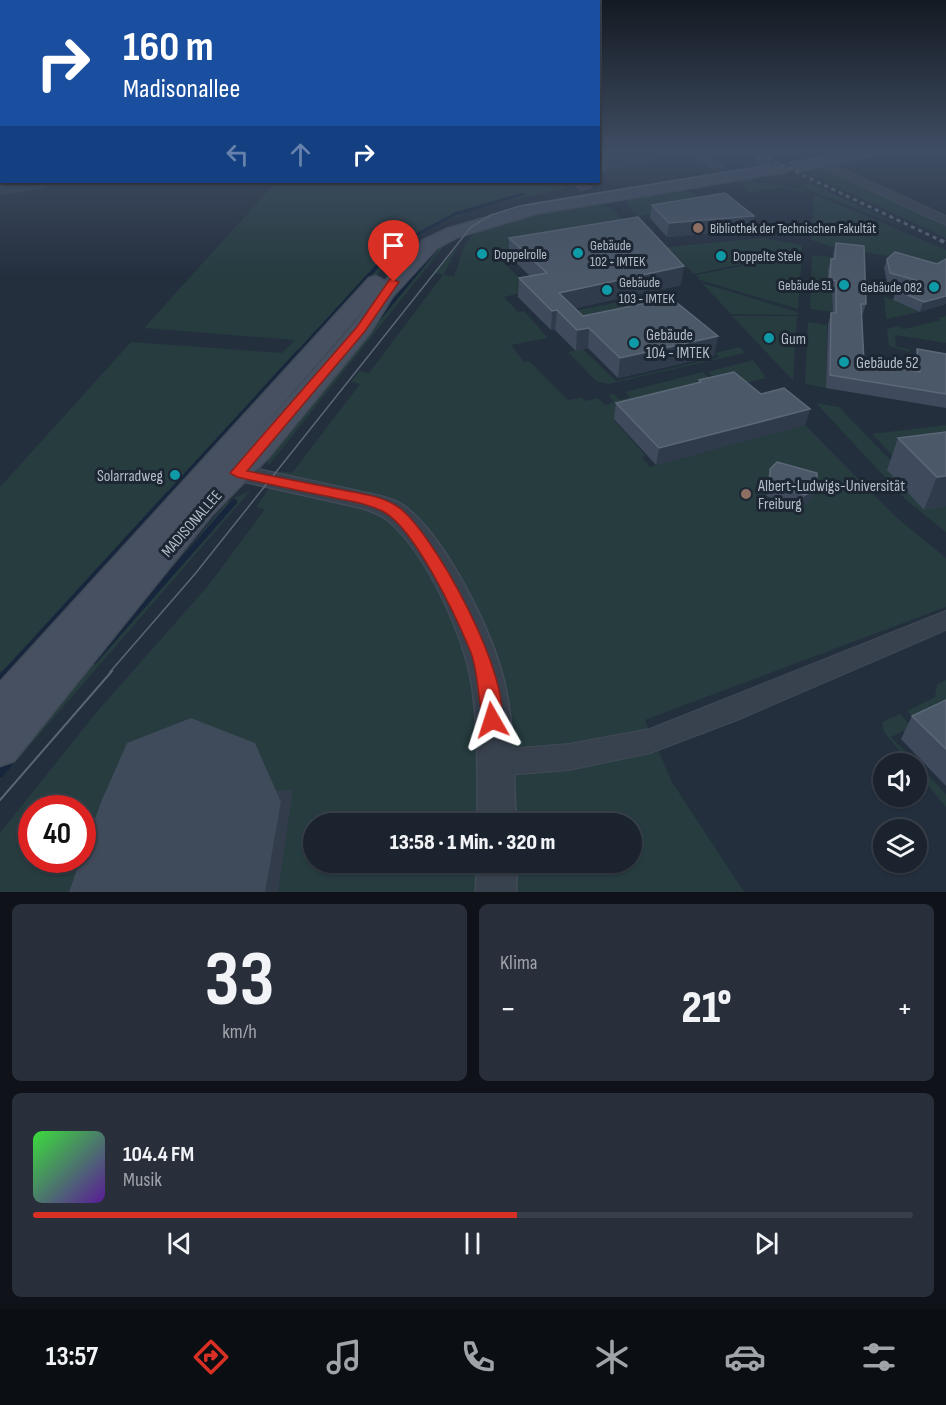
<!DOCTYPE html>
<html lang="de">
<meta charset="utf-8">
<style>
:root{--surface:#1b232e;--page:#282f3a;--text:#f1f3f6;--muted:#a0a4aa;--line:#39404a;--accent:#d93025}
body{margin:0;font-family:"Sofia Sans Condensed",sans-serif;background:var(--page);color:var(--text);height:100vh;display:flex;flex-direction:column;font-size:22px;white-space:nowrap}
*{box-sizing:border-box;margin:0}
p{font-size:20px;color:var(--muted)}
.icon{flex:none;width:33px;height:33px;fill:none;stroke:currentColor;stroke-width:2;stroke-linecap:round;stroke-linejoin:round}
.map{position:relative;height:892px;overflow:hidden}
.panel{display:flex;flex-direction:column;gap:12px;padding:12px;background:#0f1319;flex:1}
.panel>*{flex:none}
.top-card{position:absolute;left:0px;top:0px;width:600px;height:183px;box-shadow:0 2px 4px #0004,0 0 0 2px var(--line);background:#1a4fa0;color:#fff;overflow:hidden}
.controls{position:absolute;left:873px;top:753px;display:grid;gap:12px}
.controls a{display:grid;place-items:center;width:54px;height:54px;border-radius:50%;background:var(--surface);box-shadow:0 2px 4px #0004,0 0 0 2px var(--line);font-size:30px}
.speed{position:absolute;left:18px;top:795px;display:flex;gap:12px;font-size:30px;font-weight:700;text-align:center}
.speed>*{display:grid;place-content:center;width:78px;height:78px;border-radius:50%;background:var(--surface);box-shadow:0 2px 4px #0004,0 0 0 2px var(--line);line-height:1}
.speed .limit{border:9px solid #d22;background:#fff;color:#111}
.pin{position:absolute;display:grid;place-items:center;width:51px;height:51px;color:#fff;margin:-62px -26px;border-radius:50% 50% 50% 0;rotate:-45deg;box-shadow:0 0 6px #0007}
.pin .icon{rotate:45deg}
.me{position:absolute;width:66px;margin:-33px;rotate:354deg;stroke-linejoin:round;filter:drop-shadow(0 0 4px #0008)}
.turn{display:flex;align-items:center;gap:21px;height:126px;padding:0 24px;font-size:27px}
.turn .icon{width:78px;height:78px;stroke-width:2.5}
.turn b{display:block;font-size:42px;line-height:51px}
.lanes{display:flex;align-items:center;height:57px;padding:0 24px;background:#0003;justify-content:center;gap:30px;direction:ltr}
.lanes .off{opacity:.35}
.big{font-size:45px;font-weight:800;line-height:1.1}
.panel .card{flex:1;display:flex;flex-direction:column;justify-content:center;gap:9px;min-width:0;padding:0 21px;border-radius:9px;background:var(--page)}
.panel .dial{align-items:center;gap:0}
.dial b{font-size:78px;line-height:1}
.song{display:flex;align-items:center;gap:18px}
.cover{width:72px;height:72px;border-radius:9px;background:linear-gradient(135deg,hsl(120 70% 55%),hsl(270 70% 35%))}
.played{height:6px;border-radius:3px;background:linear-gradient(90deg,var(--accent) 55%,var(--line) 55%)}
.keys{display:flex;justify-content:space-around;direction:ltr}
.heat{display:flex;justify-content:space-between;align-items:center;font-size:33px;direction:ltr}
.panel .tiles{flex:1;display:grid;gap:12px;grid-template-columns:1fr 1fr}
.card:last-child{grid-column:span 2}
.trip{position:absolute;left:303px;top:813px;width:339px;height:60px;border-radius:30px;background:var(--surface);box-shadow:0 2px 4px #0004,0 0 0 2px var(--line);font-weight:800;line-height:60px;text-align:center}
.tabs{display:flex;height:96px;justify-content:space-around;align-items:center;background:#0b0e12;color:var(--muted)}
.tabs .icon{width:42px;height:42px}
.tabs .active{color:var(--accent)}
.tabs b{font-size:27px;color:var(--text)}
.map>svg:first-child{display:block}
.airport{fill:#323c4b;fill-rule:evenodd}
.green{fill:#263c3f;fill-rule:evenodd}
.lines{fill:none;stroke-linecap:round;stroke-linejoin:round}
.stream-far4{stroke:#17263c;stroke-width:3}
.stream-far3{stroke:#17263c;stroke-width:4}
.stream-far2{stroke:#17263c;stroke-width:5}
.stream-far1{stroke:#17263c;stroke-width:6}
.stream{stroke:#17263c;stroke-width:8}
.runway{fill:#3f4a5a;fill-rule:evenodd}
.secondary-tunnel{stroke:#3a4453;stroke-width:16;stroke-dasharray:16 8;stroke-linecap:butt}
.minor-casing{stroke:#414a57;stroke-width:2}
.tertiary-casing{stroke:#414a57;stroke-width:3}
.secondary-casing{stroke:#414a57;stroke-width:3}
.minor{fill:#38414e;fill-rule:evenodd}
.tertiary{fill:#38414e;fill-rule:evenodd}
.secondary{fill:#465061;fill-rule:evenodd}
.tram-far1{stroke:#5a6575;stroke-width:1.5}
.tram{stroke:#5a6575;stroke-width:2}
.rail-far1{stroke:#5a6575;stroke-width:3;stroke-dasharray:4 4;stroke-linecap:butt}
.rail{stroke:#5a6575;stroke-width:4;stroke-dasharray:4.5 4.5;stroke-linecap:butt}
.wall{fill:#3f4b5c}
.shaded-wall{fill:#2f3b4b}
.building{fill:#4b5868;stroke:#5c6777;stroke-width:1.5}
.route{fill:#d93025;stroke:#8d1f18;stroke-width:1.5}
.education-dot{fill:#8d6e63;stroke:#1d2633;stroke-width:2}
.culture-dot{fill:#0f9aa8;stroke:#1d2633;stroke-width:2}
.labels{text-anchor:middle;stroke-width:6;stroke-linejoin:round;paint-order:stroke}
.far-poi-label{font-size:14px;fill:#b4bcc9;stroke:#1d2633;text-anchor:start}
.poi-label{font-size:16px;fill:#b4bcc9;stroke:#1d2633;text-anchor:start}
.street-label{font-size:16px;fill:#b4bcc9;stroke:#1d2633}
</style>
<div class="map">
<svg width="946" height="892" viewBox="0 0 946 892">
<rect width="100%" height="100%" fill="#242f3e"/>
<path class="airport" d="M237,548L314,824V862L441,892H0V833L97,712L208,586ZM32,808H82V860H32Z"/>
<path class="green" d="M822,168L946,225V238L805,172Z
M747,179L805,190L798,192L784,187L749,193L738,180Z
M276,182H562L567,188C506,202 455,208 403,246L0,692V487L131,342L282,353L295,340L144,328Z
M811,183L910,230L799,186Z
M685,189L701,199L638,217L626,203L628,198Z
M814,194L946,250V266L833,247L811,240Z
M603,205L613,209L636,235L503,259V262L533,290L504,297L518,312L524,311L548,338L511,345L524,362L529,361L568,400L581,398L586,401L598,398L605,405L614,402L608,395L614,394L620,400L630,397L625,392L703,372L722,389L697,398L613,419L646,456L642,457L650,467L805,425L896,517L946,558V607L645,720L672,782L744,892H278L293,790L130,793L98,892H0V833L97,712L208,586L265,509L256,507L281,471L292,473L360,384L351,382L359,371L369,373L443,275L435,273L459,244L444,275L454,276C459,264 463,243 473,235C490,220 579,205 603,205ZM32,808H82V860H32ZM314,824H632V862H314Z
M452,236L269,465L266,460L418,261Z
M763,238L802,245V252L694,274L667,247Z
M802,254L798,309L700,280L696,275Z
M812,255L833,257V271L828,270L827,291L832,292L833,312L810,309Z
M702,283L798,312L797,315L731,314Z
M664,293L678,309L581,329L564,313Z
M884,296L920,312L886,319Z
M732,316H797L793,380L786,373Z
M946,316V343L895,335L896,347L909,349V352L889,346L887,329L898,326L904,329L941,320L938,318Z
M808,322L827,325L826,388L805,384Z
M740,347L745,353L608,384L596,381L568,352L583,349L616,381L720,357L715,353Z
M753,360L766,378L726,388L707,372Z
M816,403L839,407L898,468L946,506V532L906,500Z
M946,425V470L905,468L872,434Z
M251,490L0,780V764L81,665L161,582L227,502Z
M946,680V711L920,723L907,711L935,697L937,684Z
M900,714L912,727L891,737L946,794V807L917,772L916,764L910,763L884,732L882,722Z"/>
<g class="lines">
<path class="stream-far4" d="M403,242L455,214L523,194"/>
<path class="stream-far3" d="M376,322L436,249
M296,355L394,248L405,240"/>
<path class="stream-far2" d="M167,496L298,353"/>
<path class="stream-far1" d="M94,661L234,502
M6,672L169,494"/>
<path class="stream" d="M0,679L8,671
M0,774L13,758"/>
<path class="runway" d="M191,718L255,743L281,802L265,892H69L101,802L127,743Z"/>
<path class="secondary-tunnel" d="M756,160L777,157"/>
<defs>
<path id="minor" d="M687,151H699L723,166L713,168Z
M815,160H823L946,216V225L815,164Z
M572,182H584L591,187L581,190Z
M946,611V630L737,720L650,753L569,770L495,776L485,772L481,763L485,754L495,750L569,744L650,729Z"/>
<path id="tertiary" d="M219,461L380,496C390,499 401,502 409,510C448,543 492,631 504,681C515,727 513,776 516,824H478C477,777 479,731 472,685C464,635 428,556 390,522C382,515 372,511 362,508L210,474L207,469L210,464Z
M477,862H517L516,892H476Z"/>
<path id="secondary" d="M852,151H879L877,154L798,172L790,167L793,164Z
M780,164L788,169L786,172L535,214L458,237L437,248L393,296L370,333L268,458L211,516L14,761L0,766V682L369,278L376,276L385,281L423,240L446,229L533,204ZM364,309L354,324L238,456Z"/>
</defs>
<use href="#minor" class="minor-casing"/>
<use href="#tertiary" class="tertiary-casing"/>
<use href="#secondary" class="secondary-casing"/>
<use href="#minor" class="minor"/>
<use href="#tertiary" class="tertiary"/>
<use href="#secondary" class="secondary"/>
<path class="tram-far1" d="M789,163L856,151
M110,672L195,574L471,227L491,215L520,206L770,165"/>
<path class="tram" d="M0,800L112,671"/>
<path class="rail-far1" d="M734,151L760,159
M752,151L944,242"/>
<path class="rail" d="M940,240L946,243"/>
</g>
<path class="wall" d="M598,151H683L682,153L605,172L598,170Z
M652,205L754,216L751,229L667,237L650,218Z
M509,238L681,285L575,308L583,316L714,356L618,378L588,348L576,351L555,330H551L518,297L519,278L530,276L509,256Z
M836,243L866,304L862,316L864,363L914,371L913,362L917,349L946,354V408L826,388L828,325L831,313H833L832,292H827L828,270L831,259H833V254Z
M887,259L937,264L920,312L893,300L896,290L904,287L887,282L884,268Z
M699,380L761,394L810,409L805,425L656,465L614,419L616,403L698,383Z
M946,432V506L924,510L887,470L898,438Z
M770,469L817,483L814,494L809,502L801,507L767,496V481Z
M946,700V786L901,739L912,716Z"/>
<path class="shaded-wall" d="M607,151H683L682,153L605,172Z
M0,171H2V182H53L44,188L0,196Z
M754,216L751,229L667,237L669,223Z
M684,266L681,285L559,312V293Z
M946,296V304L920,312L924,302Z
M557,310L555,330H551L552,311Z
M589,328L588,348L576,351L577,330Z
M718,336L714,356L618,378L620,358Z
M810,409L805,425L656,465L659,448Z
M946,476V506L924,510L937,477Z
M817,483L814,494L809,502L801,507L805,495Z"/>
<path class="building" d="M0,154H2V171H0Z
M725,193L754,216L669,223L652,205Z
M638,217L684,266L559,293L583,316L671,298L718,336L620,358L589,328L577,330L557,310L552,311L519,278L547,273L509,238Z
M836,243L864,246L866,304H861L864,363L920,372L917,349L946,354V394L830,375L831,313H836V281L830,280L831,259H835Z
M895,252L937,264L946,259V296L924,302L896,290L919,281L890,273L887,259Z
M734,372L761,394L784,388L810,409L659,448L616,403L701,382L699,380Z
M946,432V476L937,477L898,438Z
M777,462L817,473V483L813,491L805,495L770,485V469Z
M946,700V749L912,716Z"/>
<linearGradient id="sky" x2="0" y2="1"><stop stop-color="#141a22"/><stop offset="0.55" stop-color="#3f4d63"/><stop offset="1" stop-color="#3f4d63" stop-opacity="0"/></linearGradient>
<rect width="946" height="276" fill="url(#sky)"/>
<path class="route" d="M390,279L399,282L365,331L247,471C277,477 307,483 337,489C356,493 378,495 395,505C431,525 518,687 499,726L492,728L486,726C477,708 480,674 470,650C456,616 415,529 384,512C368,503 348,501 331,497C300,491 268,484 237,477L230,473L357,327Z"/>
<g class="education-dot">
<circle cx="698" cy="228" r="6"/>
<circle cx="746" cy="494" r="6"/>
</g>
<g class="culture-dot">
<circle cx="578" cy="253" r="6"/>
<circle cx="482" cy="254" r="6"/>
<circle cx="721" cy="256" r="6"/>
<circle cx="844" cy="285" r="6"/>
<circle cx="934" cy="287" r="6"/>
<circle cx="607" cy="290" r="6"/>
<circle cx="769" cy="338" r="6"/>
<circle cx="634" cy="343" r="6"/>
<circle cx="844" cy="362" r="6"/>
<circle cx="175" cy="475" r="6"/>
</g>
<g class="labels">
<g class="far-poi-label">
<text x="710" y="233">Bibliothek der Technischen Fakultät</text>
<text x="590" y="250">Gebäude<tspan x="590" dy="16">102 - IMTEK</tspan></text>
<text x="494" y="259">Doppelrolle</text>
<text x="733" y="261">Doppelte Stele</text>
<text x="619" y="287">Gebäude<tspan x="619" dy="16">103 - IMTEK</tspan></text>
<text x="832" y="290" text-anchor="end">Gebäude 51</text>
<text x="922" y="292" text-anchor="end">Gebäude 082</text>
</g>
<g class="poi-label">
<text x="646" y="340">Gebäude<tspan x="646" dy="18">104 - IMTEK</tspan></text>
<text x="781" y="344">Gum</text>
<text x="856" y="368">Gebäude 52</text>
<text x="163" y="481" text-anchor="end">Solarradweg</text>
<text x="758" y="491">Albert-Ludwigs-Universität<tspan x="758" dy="18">Freiburg</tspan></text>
</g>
<g class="street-label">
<text transform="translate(191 523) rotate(-49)" y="6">MADISONALLEE</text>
</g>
</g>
</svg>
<div class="controls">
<a><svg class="icon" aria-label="sound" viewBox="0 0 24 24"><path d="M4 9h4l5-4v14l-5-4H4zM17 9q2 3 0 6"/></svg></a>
<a><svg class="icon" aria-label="layers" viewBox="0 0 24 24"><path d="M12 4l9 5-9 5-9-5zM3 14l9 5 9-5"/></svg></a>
</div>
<div class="speed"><div class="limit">40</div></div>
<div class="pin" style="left:394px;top:282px;background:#d93025"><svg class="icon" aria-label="arrive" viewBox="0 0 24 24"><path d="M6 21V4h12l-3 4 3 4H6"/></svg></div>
<svg class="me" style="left:492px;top:720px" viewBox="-20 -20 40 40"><path d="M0-17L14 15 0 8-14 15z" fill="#d93025" stroke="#fff" stroke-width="4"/></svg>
<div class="trip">13:58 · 1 Min. · 320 m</div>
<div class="top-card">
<div class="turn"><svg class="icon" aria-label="right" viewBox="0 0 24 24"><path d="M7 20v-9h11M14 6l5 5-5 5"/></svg><div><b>160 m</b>Madisonallee</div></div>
<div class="lanes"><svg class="icon off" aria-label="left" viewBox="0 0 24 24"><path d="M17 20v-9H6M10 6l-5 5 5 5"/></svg><svg class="icon off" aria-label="ahead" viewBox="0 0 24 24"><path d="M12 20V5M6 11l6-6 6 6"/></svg><svg class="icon" aria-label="right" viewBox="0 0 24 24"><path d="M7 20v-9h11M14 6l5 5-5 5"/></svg></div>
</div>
</div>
<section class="panel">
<div class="tiles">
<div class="card dial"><b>33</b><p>km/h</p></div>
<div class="card"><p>Klima</p>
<div class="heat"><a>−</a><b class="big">21°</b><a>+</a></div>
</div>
<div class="card">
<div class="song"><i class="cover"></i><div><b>104.4 FM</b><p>Musik</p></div></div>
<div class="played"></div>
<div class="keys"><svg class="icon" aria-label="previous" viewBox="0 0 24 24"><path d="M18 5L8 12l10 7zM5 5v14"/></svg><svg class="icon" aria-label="pause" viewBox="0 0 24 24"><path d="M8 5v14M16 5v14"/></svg><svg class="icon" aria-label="next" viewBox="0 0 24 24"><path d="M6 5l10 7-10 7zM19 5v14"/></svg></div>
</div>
</div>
</section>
<nav class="tabs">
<b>13:57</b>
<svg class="icon active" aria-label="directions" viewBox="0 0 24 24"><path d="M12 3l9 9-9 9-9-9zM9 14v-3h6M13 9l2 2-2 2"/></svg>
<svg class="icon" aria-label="music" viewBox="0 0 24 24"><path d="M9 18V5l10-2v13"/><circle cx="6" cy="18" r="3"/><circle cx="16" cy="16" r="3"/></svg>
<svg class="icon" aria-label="phone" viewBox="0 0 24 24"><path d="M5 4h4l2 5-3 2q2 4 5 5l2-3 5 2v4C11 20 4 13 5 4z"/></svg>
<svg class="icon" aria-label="climate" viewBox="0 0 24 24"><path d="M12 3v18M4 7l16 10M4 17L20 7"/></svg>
<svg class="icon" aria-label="car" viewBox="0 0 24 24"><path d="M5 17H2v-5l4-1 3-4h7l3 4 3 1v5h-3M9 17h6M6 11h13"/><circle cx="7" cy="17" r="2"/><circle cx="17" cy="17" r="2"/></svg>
<svg class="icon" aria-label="filters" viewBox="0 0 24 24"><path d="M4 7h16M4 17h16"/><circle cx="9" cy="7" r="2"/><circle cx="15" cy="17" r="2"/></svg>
</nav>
